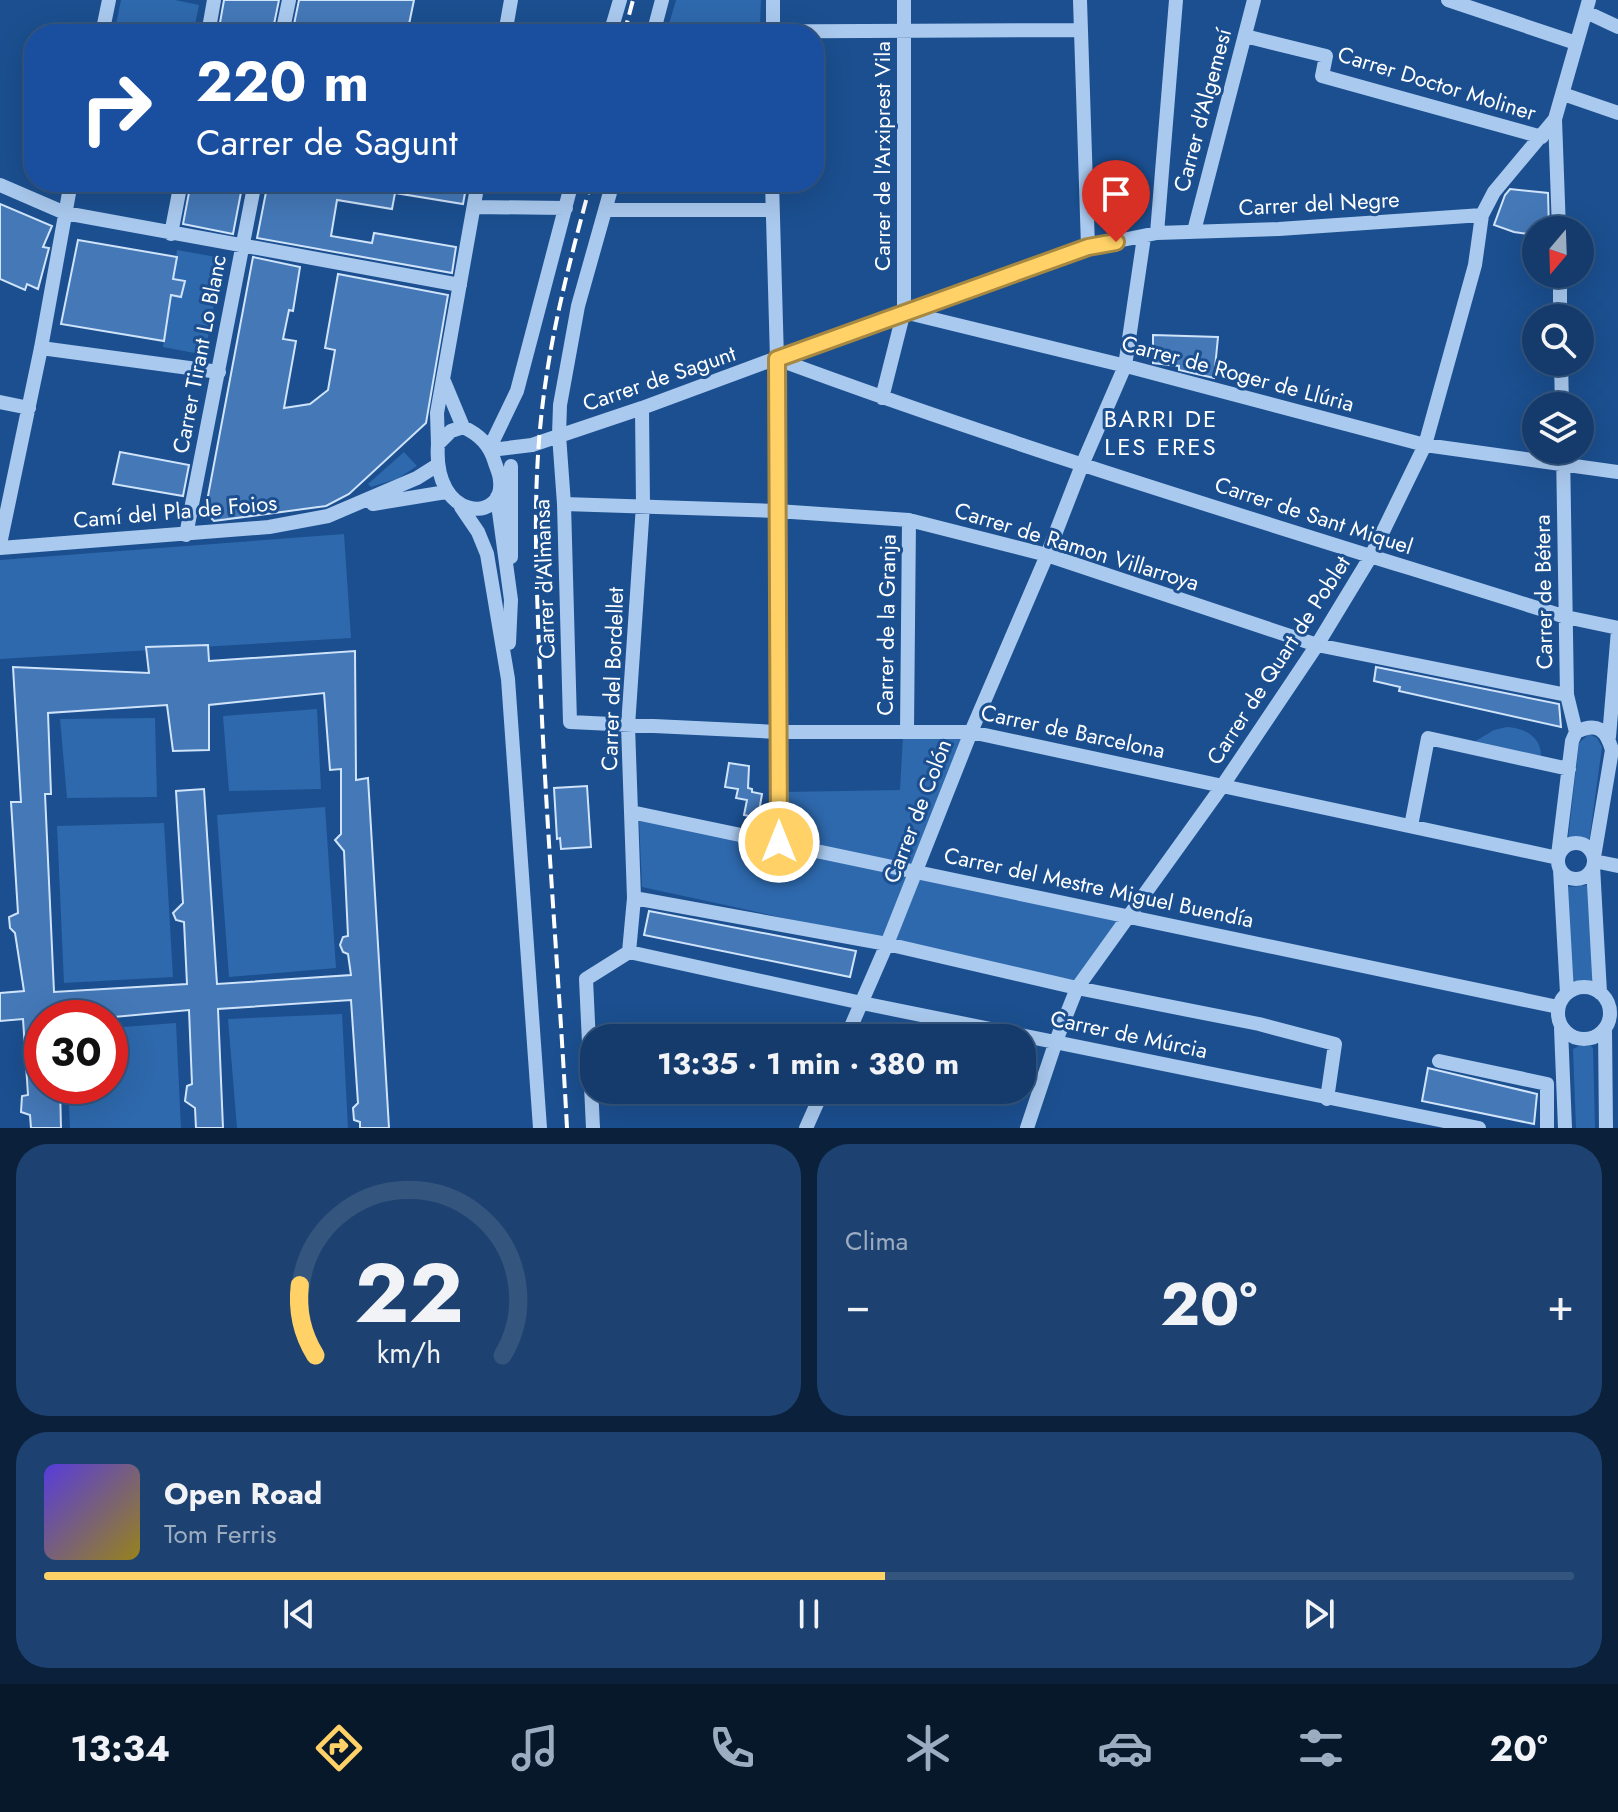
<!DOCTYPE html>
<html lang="es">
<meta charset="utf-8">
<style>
:root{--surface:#143b6b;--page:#1d4271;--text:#f1f3f6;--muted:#9dadc1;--line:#33557e;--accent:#ffd166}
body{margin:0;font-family:Jost,sans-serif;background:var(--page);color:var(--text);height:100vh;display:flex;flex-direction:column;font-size:30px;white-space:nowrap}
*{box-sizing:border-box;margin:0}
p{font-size:26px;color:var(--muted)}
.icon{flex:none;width:44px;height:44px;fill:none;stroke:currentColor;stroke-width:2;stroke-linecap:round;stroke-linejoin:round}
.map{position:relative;height:1128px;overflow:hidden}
.drawer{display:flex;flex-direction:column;gap:16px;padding:16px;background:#0b203b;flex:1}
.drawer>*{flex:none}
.guide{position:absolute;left:24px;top:24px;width:800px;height:168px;border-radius:32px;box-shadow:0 8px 32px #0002,0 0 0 2px var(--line);background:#1a4fa0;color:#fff;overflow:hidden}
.needle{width:52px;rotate:199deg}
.tools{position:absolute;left:1522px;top:216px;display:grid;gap:16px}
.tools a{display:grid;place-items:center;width:72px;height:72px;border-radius:50%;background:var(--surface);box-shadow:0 8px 32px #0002,0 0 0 2px var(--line);font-size:40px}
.speed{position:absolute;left:24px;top:1000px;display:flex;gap:16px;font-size:40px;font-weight:700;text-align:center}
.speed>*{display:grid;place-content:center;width:104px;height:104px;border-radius:50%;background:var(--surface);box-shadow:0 8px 32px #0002,0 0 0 2px var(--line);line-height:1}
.speed .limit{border:12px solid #d22;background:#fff;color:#111}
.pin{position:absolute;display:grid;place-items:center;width:68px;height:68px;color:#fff;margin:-82px -34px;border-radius:50% 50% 50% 0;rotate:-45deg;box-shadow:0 0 8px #0007}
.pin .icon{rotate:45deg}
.me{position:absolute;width:88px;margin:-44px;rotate:0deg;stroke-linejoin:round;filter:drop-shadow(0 0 6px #0008)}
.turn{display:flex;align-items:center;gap:28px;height:168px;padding:0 40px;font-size:36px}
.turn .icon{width:104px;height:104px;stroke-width:2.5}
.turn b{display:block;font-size:56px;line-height:68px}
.big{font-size:60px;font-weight:700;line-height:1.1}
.drawer .card{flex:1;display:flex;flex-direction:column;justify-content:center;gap:12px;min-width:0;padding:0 28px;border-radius:32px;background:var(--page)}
.drawer .dial{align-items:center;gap:0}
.dial svg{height:208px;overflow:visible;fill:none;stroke:var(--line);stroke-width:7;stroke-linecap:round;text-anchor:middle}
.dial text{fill:var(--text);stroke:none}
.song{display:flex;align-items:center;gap:24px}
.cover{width:96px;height:96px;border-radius:12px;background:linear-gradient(135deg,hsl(250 70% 55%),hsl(50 70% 35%))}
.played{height:8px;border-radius:4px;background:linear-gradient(90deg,var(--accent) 55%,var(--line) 55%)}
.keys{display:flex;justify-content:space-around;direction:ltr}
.heat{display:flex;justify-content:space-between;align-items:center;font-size:44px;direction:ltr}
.drawer .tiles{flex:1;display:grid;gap:16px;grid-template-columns:1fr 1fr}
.card:last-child{grid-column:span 2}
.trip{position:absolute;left:580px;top:1024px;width:456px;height:80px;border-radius:32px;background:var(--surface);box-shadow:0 8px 32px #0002,0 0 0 2px var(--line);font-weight:700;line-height:80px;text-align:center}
.dock{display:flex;height:128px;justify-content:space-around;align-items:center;background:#08182b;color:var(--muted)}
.dock .icon{width:56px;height:56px}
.dock .current{color:var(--accent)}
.dock b{font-size:36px;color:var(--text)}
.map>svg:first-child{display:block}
.green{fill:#2e69ad}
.building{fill:#4478b7;stroke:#cfe3fa;stroke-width:2;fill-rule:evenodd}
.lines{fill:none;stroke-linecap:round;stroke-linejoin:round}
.minor{stroke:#a9c9ee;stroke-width:14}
.rail{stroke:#fff;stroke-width:4;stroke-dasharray:14 6;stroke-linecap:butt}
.route-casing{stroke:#a68842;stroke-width:20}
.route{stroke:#ffd166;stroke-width:14}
.labels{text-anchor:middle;stroke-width:6;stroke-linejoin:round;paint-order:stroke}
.street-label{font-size:22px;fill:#fff;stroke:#1b4f8f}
.neighbourhood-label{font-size:24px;letter-spacing:2px;fill:#fff;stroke:#1b4f8f}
</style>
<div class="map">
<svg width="1618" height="1128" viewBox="0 0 1618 1128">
<rect width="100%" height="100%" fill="#1b4f8f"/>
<path class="green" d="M121,0H175L199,5L193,34H114Z
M676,0H761L760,25L669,24Z
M177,250L222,258L205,355L163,347L171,295L181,297L184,282L173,279Z
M404,452L417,466L397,479L371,487L368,484Z
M344,534L351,638L0,659V560Z
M317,709L321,789L229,791L223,716Z
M155,718L157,797L67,798L60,719Z
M1507,727C1524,728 1541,736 1541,756L1474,742L1494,730Z
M1589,734L1597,738L1602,747L1589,842L1575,837L1568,839L1579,743Z
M903,736L966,737L916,869L784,840V792L900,790Z
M325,807L336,968L229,977L217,815Z
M639,819L912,875L885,940L642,887Z
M164,823L173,977L64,983L57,826Z
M919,877L1121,919L1076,983L892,941Z
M1564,885L1571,887L1589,885L1595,977L1592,982L1573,983Z
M342,1014L348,1128H237L228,1019Z
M176,1023L181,1128H70L68,1086H110V1028Z
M1579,1046H1591L1593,1048L1595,1128H1576L1573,1049Z"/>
<path class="building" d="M224,0H279L272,34H218Z
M299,0H414L407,34H292Z
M191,182H243L233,234L183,224Z
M268,182H467L463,204L395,193L392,209L337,200L331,236L372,243L374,233L456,247L452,273L257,238Z
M1510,189L1548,193L1549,230H1536V235L1514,232L1494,225L1505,195Z
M0,204L52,226L43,247L49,248L38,289L27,284L25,290L0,279Z
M78,240L177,257L173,279L185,281L181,297L171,295L164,341L61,324Z
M253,257L300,267L293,311L289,310L283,339L296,341L284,408L310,404L328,390L335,350L325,348L338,274L448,295L426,423L349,494L326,506L214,521L205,512Z
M1153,335L1218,337L1214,378L1179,370V366L1153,363Z
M120,452L189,465L183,496L113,484Z
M208,645L209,661L355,651L356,780L368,778L389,1128H360V1122L354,1120L353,1108L358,1103L351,1000L218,1009L223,1128H196L195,1108L185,1101L187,1086L192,1084L189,1010L103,1018H42V1086H60L61,1128H31L30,1115L21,1112L22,1096L28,1095L23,1019L0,1021V993L24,991L15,933L10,928L9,917L18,913L11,802H21L13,667L149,673L146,647ZM324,693L330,770L341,769V834L335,840L344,851L348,936L343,937L340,945L343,952L348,954L351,975L217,984L204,789L176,791L183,903L173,913L176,920L184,922L187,984L54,992L45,794H51L48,713L167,705L173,751L209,750V705Z
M1376,667L1559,704L1561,727L1399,691L1400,687L1374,681Z
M729,763L749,766L748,788L752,789V792L762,794L758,818L744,815L747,800L736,798L738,789L725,787Z
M587,786L591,847L561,849L560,838L557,839L554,788Z
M649,911L856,951L850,977L644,935Z
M1428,1068L1537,1094L1534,1124L1422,1101Z"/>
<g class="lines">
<path class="minor" d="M773,0V34
M1080,0L1088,247
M1448,0L1576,43
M1586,12L1618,27
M653,32L1079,30
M102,34L109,0
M208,34L214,0
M282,34L289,0
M505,34L511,0
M610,34L620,0
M653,34L662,0
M1245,36L1326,56L1322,76L1542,137
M1563,94L1618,113
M1555,119L1559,230
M613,182L578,306L560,405L559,435L564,504L570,722L778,732H971L1558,858
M772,182L777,359L779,842
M0,185L65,213L460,285
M474,207L566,208
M605,210H772
M1194,231L1254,0
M1157,233L1176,0
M171,234L181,182
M1560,274V318
M904,312L1130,367L1425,445L1618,472
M41,348L219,372
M777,359C1036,455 1302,534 1566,617L1618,628
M1561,362L1562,406
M443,379L463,427
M882,398L904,311V0
M0,402L29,408
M463,427C480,435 490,445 495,463C497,469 500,475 500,481C505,523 432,522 438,444L451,431Z
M438,444L437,413L478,182
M490,447L517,391L572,182
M491,450L532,445L642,408L904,311L1088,247L1157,233L1279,229L1482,215
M1563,450L1567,695L1576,732
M511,466V557
M497,497L511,600L509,643
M373,504L446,492
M564,504L777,511L909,520L1047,555L1317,645L1567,695
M461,507L478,532L487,554L508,679L540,1128
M186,535L255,182
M0,544L41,348L71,182
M0,548L269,527L328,516L417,478L436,466
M907,730L909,520
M1609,737L1618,630
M631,812L1558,1007
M1411,826L1428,738L1569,769
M1558 861a18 18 0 1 1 36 0a18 18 0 1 1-36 0Z
M1558,855L1572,741L1576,732C1597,722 1606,729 1612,750L1594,857
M1594,861L1618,866
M1593,866L1600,993
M1560,869L1567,993
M634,898L887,944L1077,988L1259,1024L1335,1044L1327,1099
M629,952L862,1003L1479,1128
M629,952L634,898L628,726L643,505L642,408
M1558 1013a26 26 0 1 1 52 0a26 26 0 1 1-52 0Z
M1561,1028L1565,1128
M1605,1029L1606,1128
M846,1038L887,944L971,732L1047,555L1082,465L1125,366L1144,237
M1439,1061L1547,1084V1128
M593,1128L586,979L629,952
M806,1128L823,1090
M1027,1128L1056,1041L1077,988L1223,785L1317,645L1371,556L1425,445L1475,265L1482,215L1494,192L1555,119L1589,0"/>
<path class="rail" d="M624,34L633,0
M567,1128C559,977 546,825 540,674C537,589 532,504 541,419C549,338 570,260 591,182"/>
</g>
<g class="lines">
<defs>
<path id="route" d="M779,842L777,359L1088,247L1116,242"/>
</defs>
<use href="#route" class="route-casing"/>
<use href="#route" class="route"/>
</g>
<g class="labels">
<g class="street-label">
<text transform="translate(1437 83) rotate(17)" y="8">Carrer Doctor Moliner</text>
<text transform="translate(1202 110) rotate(-75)" y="8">Carrer d'Algemesí</text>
<text transform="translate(882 156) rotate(-90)" y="8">Carrer de l'Arxiprest Vila</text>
<text transform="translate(1319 203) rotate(-3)" y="8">Carrer del Negre</text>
<text transform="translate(199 354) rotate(-79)" y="8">Carrer Tirant Lo Blanc</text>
<text transform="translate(1238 373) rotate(15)" y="8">Carrer de Roger de Llúria</text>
<text transform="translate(659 378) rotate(-19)" y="8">Carrer de Sagunt</text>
<text transform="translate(175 511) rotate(-5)" y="8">Camí del Pla de Foios</text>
<text transform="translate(1314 515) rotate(18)" y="8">Carrer de Sant Miquel</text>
<text transform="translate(1077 546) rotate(17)" y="8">Carrer de Ramon Villarroya</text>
<text transform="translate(544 579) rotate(-92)" y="8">Carrer d'Almansa</text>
<text transform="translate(1543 592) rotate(-91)" y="8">Carrer de Bétera</text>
<text transform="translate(886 625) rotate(-89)" y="8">Carrer de la Granja</text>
<text transform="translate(1278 660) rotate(-57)" y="8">Carrer de Quart de Poblet</text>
<text transform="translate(612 679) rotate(-88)" y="8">Carrer del Bordellet</text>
<text transform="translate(1073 731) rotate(12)" y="8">Carrer de Barcelona</text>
<text transform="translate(917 811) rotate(-69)" y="8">Carrer de Colón</text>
<text transform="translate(1099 887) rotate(12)" y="8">Carrer del Mestre Miguel Buendía</text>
<text transform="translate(1129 1034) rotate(12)" y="8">Carrer de Múrcia</text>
</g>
<g class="neighbourhood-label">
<text x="1161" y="427">BARRI DE<tspan x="1161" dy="28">LES ERES</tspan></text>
</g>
</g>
</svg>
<div class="tools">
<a><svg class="needle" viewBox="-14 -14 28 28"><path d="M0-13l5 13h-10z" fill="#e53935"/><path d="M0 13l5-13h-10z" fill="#9dadc1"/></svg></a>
<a><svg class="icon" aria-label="search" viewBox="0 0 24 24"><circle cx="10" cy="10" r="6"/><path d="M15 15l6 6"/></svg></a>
<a><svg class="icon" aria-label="layers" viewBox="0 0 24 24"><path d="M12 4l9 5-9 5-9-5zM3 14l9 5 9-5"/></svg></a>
</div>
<div class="speed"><div class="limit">30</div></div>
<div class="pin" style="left:1116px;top:242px;background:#d93025"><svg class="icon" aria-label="arrive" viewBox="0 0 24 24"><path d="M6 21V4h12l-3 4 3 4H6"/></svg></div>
<svg class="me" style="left:779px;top:842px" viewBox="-20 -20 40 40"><circle r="17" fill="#ffd166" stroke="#fff" stroke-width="3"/><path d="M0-11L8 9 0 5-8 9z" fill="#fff"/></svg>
<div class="trip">13:35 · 1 min · 380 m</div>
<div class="guide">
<div class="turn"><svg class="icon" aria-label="right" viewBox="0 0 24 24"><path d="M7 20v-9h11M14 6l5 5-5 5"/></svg><div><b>220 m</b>Carrer de Sagunt</div></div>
</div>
</div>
<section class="drawer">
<div class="tiles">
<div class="card dial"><svg viewBox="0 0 100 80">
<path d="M14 69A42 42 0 1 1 86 69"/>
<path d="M14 69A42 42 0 0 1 8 42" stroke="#ffd166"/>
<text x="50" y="56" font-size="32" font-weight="700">22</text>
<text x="50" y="72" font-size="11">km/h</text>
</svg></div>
<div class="card"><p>Clima</p>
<div class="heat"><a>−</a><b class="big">20°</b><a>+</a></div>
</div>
<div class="card">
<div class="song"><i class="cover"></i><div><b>Open Road</b><p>Tom Ferris</p></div></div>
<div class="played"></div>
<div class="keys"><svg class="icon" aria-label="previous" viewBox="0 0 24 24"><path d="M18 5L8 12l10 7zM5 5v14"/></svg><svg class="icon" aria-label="pause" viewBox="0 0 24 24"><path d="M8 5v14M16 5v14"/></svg><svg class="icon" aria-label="next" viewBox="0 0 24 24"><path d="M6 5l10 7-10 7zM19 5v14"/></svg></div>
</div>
</div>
</section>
<nav class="dock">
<b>13:34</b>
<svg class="icon current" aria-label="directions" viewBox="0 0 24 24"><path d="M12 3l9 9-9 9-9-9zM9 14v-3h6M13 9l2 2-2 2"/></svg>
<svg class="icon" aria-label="music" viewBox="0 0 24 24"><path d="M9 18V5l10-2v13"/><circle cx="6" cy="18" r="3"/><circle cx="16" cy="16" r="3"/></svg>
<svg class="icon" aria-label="phone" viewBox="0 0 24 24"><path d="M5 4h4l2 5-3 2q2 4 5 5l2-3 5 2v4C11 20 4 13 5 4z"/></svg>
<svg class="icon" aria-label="climate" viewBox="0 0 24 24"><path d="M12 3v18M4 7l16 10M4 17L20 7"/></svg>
<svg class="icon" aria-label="car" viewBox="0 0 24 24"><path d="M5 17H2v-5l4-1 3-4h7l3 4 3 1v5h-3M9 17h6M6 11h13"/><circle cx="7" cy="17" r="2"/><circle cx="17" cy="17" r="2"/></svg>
<svg class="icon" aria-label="filters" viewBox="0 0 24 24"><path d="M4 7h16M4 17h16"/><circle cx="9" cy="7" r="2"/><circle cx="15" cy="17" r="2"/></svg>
<b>20°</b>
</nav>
